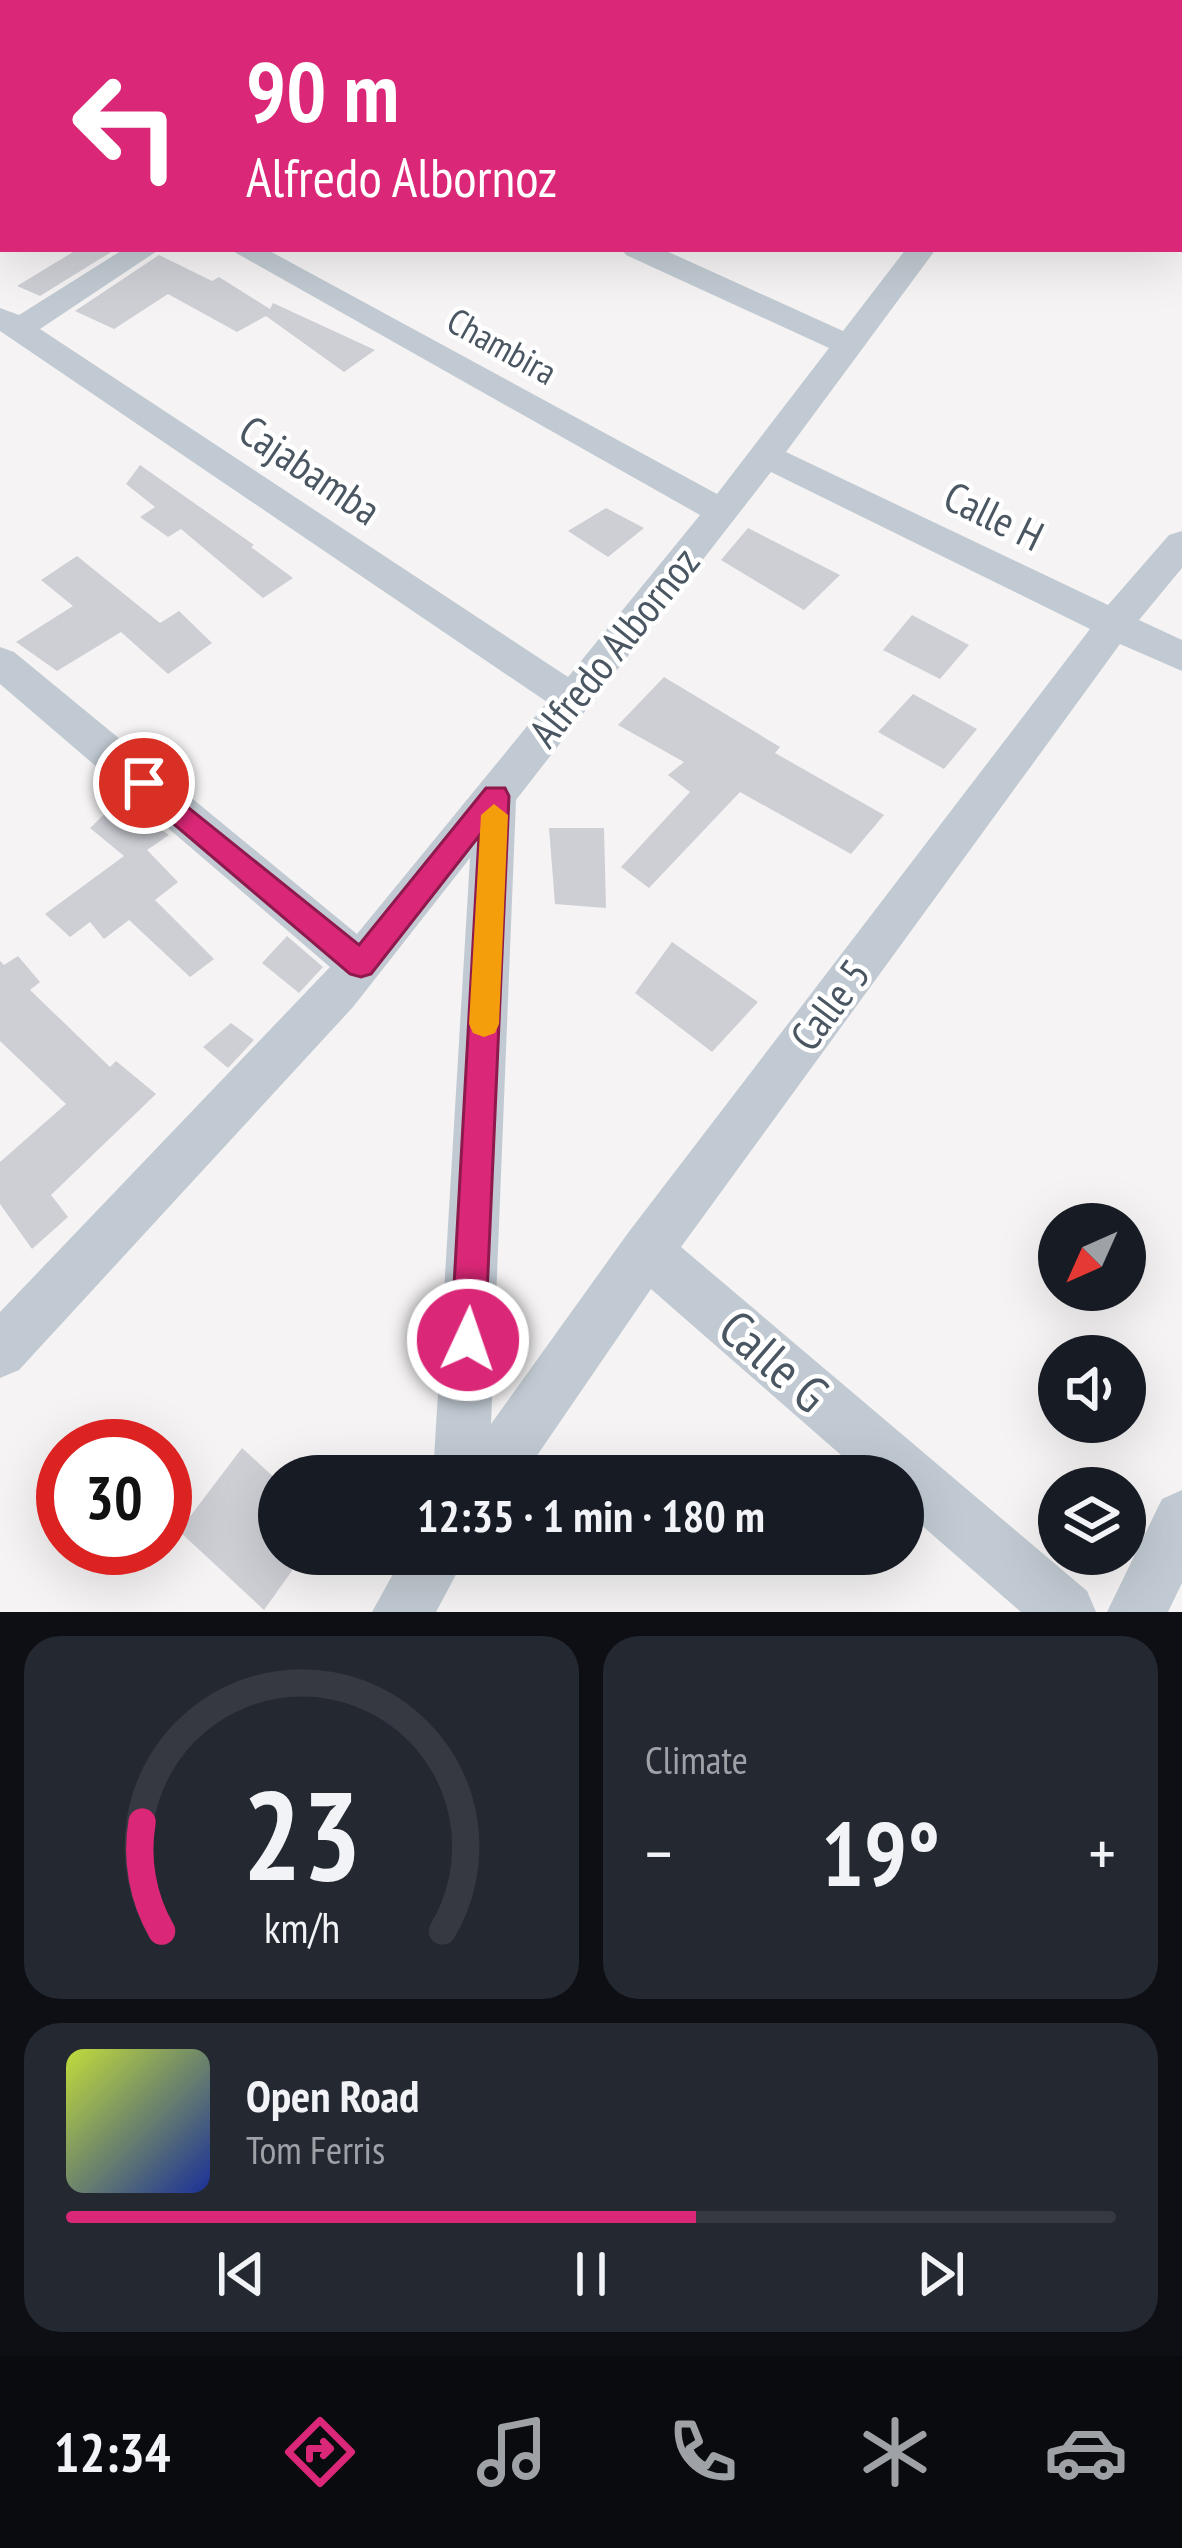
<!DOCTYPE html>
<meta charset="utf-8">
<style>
:root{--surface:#171b24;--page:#242831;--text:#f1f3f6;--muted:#9ea1a6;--line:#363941;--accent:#db2777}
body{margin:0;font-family:"PT Sans Narrow",sans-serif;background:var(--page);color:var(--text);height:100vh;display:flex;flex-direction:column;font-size:45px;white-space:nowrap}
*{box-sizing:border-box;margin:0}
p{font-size:39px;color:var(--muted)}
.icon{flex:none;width:66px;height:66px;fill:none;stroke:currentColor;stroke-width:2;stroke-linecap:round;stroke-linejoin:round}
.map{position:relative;height:1612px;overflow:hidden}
.panel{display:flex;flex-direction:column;gap:24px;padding:24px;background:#0d0f14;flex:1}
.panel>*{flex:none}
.hud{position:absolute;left:0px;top:0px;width:1182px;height:252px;box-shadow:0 12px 48px #0002;background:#db2777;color:#fff;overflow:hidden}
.needle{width:78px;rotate:225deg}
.fabs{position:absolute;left:1038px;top:1203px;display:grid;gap:24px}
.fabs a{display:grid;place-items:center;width:108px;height:108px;border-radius:50%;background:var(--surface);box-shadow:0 12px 48px #0002;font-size:60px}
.speed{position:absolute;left:36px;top:1419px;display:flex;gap:24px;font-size:60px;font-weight:700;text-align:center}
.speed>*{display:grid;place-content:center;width:156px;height:156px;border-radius:50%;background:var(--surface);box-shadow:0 12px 48px #0002;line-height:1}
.speed .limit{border:18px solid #d22;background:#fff;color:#111}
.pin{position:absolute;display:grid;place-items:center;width:102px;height:102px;color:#fff;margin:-51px;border:6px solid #fff;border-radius:50%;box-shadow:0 3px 12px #0007}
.me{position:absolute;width:132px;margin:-66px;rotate:3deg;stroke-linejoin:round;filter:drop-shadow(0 0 9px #0008)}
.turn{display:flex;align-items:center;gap:42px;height:252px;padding:0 48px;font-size:54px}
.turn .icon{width:156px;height:156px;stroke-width:2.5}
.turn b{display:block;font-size:84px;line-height:102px}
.big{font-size:90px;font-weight:600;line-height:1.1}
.panel .widget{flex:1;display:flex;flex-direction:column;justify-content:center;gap:18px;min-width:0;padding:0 42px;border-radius:36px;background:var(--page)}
.panel .dial{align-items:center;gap:0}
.dial svg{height:312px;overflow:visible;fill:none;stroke:var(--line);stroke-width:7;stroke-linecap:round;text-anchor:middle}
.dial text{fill:var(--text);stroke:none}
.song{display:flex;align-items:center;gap:36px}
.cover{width:144px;height:144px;border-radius:18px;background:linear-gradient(135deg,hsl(70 70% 55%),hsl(230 70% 35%))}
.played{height:12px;border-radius:6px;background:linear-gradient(90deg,var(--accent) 60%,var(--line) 60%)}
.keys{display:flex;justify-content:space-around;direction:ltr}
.heat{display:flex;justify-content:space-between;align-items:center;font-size:66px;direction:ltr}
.panel .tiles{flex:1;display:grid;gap:24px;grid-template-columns:1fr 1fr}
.widget:last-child{grid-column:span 2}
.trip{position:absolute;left:258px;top:1455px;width:666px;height:120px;border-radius:60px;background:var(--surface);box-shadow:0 12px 48px #0002;font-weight:600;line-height:120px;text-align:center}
.tab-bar{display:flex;height:192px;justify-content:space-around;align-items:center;background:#090b0e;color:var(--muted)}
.tab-bar .icon{width:84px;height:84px}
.tab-bar .on{color:var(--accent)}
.tab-bar b{font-size:54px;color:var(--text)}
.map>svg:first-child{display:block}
.building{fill:#cdcfd5}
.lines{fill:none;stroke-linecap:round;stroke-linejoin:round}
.street{fill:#c1cad2;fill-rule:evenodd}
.route{fill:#db2777;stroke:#8e194d;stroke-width:3}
.slow{fill:#f59e0b}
.labels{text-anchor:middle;stroke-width:9;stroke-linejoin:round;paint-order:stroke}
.far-street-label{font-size:36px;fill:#4a5661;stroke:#fff}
.street-label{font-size:42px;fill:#4a5661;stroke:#fff}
.near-street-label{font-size:51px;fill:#4a5661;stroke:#fff}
</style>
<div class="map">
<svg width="1182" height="1612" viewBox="0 0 1182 1612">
<rect width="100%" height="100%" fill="#f5f3f3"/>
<path class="building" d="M78,249H116L40,296L17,286Z
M159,255L212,281L219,277L270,309L273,303L375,350L344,372L266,316L237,332L168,294L114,329L75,311Z
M140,465L254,545L251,547L293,578L263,598L181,529L168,537L140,517L155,507L126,484Z
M606,508L644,528L608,557L568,531Z
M748,528L840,575L804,610L721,560Z
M77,556L160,623L179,611L212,643L168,674L121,632L57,671L16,642L73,606L41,580Z
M912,615L969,645L940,679L883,650Z
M664,677L780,747L775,753L884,815L851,854L740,792L649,888L621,867L690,792L668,775L684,762L618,725Z
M913,694L977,729L944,769L878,732Z
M118,801L169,835L147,850L178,882L155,900L214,959L190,977L129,920L104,939L90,922L70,937L45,914L124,856L90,828Z
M549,828H604L606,908L555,904Z
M287,936L323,967L299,993L262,963Z
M672,942L758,1002L712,1052L635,993Z
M18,956L40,982L30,990L110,1067L116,1061L156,1094L51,1195L68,1217L32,1249L0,1204V1162L66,1104L0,1041V961L4,965Z
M231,1023L254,1040L228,1068L203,1047Z
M242,1448L279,1482V1554H304L264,1610L179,1531Z"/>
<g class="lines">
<path class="street" d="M358,0H404L402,3Z
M819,0H844L846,3H821Z
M1093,0H1124L1126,3H1095Z
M1179,18H1182V33H1179Z
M1182,49V66L1179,67V50Z
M0,97L3,98V115L0,114Z
M1179,163H1182V181H1179Z
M124,249H160L40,329L568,677L700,515L229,249H266L717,494L829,348L626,255L622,249H662L843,331L906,249H936L786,452L1108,605L1169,535L1182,531V568L1139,620L1182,640V671L1120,644L681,1247L1087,1591L1096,1612H1021L903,1509V1476H865L651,1289L523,1476H433L470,858L353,1007L19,1370L0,1378V1312L330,967L0,684V647L14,652L357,934L547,702L0,331V308L19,315ZM771,472L1090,629L628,1233L491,1424L516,800Z
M1182,1490V1583L1168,1612H1107L1162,1499Z
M404,1554H467L436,1612H372Z"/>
</g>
<path class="route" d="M144,772L359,945L486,788H505L509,796L485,1340L480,1352L468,1357L456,1352L451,1340L479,836L371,974L361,977L350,974L135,791L131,783L135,775Z"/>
<path class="slow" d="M494,804L508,815L499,1024L495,1033L484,1037L473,1033L469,1024L481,815Z"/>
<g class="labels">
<g class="far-street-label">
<text transform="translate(502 346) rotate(29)" y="13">Chambira</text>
</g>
<g class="street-label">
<text transform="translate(310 470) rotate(34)" y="15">Cajabamba</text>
<text transform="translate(994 516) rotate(26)" y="15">Calle H</text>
<text transform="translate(614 647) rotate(-51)" y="15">Alfredo Albornoz</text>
<text transform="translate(830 1005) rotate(-53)" y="15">Calle 5</text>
</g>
<g class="near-street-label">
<text transform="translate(774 1361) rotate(41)" y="18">Calle G</text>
</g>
</g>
</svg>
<div class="fabs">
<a><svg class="needle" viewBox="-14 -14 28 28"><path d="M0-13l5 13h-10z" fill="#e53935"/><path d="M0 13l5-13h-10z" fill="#9ea1a6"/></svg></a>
<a><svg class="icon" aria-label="sound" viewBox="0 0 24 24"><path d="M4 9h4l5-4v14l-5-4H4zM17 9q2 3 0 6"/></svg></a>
<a><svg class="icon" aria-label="layers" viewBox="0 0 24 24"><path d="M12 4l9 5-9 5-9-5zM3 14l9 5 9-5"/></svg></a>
</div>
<div class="speed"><div class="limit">30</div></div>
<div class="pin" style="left:144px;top:783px;background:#d93025"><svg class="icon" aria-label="arrive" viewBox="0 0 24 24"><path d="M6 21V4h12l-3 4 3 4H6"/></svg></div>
<svg class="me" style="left:468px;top:1340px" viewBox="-20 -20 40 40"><circle r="17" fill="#db2777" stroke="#fff" stroke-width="3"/><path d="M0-11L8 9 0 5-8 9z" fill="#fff"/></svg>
<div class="trip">12:35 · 1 min · 180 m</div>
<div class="hud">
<div class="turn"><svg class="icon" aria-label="left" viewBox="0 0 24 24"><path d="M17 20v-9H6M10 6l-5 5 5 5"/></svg><div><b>90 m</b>Alfredo Albornoz</div></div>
</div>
</div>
<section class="panel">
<div class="tiles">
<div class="widget dial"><svg viewBox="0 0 100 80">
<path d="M14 69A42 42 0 1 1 86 69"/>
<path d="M14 69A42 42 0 0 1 9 41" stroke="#db2777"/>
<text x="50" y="56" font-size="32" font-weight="700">23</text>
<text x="50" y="72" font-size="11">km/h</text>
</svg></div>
<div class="widget"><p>Climate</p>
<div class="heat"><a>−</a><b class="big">19°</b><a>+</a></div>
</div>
<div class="widget">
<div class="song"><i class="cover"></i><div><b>Open Road</b><p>Tom Ferris</p></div></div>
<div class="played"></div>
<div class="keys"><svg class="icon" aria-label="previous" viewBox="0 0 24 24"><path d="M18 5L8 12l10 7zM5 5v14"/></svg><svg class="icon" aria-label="pause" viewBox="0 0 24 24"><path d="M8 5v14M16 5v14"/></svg><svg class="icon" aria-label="next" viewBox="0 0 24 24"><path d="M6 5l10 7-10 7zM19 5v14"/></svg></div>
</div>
</div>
</section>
<nav class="tab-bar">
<b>12:34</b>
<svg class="icon on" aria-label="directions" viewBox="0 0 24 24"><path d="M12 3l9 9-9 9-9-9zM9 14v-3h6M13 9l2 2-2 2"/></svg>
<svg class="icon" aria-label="music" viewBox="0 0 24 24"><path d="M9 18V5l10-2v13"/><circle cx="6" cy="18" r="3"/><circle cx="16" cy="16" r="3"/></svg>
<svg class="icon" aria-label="phone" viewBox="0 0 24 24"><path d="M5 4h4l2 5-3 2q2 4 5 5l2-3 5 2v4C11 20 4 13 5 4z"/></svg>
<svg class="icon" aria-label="climate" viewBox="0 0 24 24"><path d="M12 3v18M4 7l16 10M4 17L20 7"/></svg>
<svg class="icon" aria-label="car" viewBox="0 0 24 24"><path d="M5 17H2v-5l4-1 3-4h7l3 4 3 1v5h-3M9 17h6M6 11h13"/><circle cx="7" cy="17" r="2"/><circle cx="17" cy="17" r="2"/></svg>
</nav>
